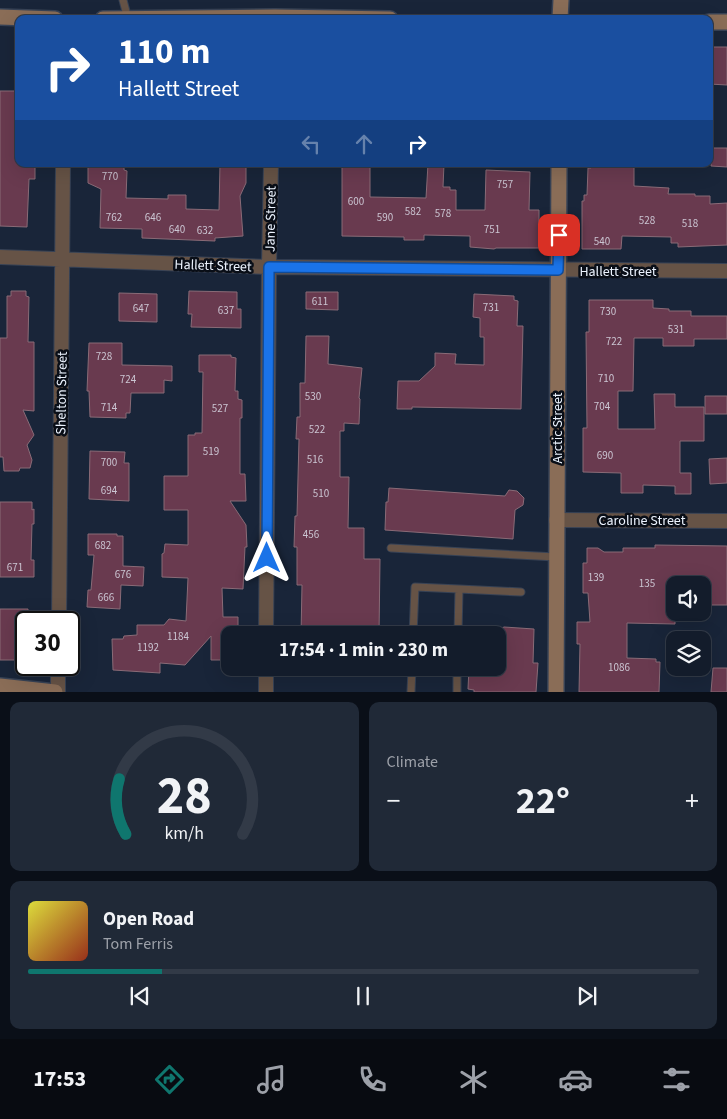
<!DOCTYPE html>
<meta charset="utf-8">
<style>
:root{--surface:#131c2b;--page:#202937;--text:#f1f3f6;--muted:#9da1a9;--line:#323a47;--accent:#0f766e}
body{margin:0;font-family:"Source Sans 3",sans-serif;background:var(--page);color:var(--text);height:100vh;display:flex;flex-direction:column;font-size:19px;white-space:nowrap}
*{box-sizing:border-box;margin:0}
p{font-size:16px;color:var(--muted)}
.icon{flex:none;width:28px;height:28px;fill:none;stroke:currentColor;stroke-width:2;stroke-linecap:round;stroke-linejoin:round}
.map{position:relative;height:692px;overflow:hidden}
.panel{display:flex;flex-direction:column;gap:10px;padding:10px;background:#0a0f18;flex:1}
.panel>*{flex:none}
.banner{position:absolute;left:15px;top:15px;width:698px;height:152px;border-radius:10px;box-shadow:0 5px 20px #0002,0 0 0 1px var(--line);background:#1a4fa0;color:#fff;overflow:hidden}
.tools{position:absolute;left:666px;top:576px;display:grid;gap:10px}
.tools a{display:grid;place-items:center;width:45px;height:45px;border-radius:10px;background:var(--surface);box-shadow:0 5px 20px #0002,0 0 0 1px var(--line);font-size:25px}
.speed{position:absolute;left:15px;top:611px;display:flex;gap:10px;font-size:25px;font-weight:700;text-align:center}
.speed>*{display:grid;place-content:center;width:65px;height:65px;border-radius:50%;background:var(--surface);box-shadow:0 5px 20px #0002,0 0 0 1px var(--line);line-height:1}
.speed .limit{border:2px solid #111;border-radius:8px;background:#fff;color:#111}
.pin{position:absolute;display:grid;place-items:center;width:42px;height:42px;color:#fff;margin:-21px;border-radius:10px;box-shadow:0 2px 8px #0006}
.me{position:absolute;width:55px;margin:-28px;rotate:0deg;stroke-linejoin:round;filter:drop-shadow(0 0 4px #0008)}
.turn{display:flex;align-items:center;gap:18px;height:105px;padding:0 20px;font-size:22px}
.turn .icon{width:65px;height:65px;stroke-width:2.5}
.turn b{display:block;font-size:35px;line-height:42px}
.lanes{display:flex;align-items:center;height:48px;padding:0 20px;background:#0003;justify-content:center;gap:25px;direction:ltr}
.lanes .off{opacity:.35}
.big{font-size:38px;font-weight:700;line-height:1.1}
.panel .tile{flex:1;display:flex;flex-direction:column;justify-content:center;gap:8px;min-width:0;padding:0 18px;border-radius:10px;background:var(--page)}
.panel .dial{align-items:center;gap:0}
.dial svg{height:130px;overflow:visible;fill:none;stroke:var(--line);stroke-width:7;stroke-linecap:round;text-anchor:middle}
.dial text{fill:var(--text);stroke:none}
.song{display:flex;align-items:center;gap:15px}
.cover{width:60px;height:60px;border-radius:8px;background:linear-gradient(135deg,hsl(60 70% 55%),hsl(10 70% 35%))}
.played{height:5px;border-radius:2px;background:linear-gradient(90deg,var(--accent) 20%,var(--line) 20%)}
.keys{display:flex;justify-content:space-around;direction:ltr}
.heat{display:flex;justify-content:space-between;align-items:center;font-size:28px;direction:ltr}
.panel .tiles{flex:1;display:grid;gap:10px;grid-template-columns:1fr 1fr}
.tile:last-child{grid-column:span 2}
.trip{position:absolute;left:221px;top:626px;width:285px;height:50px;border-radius:10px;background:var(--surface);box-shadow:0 5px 20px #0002,0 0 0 1px var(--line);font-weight:700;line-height:50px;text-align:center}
.menu{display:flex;height:80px;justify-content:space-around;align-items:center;background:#080b11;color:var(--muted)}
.menu .icon{width:35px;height:35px}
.menu .on{color:var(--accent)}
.menu b{font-size:22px;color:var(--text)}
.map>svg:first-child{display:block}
.building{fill:#693a4f;stroke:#896b77}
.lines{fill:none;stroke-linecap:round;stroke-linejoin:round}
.lane-casing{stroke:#374255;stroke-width:9}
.street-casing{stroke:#374255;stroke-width:16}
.secondary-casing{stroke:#374255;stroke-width:18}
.lane{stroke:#665346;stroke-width:7}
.street{stroke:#665346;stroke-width:14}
.secondary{stroke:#8a6d57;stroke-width:15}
.route-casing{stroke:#114b97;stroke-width:12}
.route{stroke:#1a73e8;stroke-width:9}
.labels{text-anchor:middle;stroke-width:5;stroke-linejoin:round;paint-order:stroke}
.number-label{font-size:11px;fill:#cbc5d2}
.street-label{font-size:14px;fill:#ecf3fe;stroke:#090e17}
</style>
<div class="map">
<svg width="727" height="692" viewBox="0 0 727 692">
<rect width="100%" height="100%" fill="#192539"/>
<path class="building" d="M709,47H727V85L709,84Z
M0,91H19V164H35V179H29L27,227L0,226Z
M712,148H727V167L711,166Z
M101,164L124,165V170L127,171L126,198L168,199V195H186V209L219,210L220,164H246V183L240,196L243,236L215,238V241L142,238V229L100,228L101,189L88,183V165Z
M342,164H370V197L426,198L428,164H444L443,187H450V190H456V210H485L486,170L530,172L529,210H539V248H496L494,249L470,247V236L424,235V240H404V237L342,236Z
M591,164H634V186L669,188L668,194H695V196H710V204L727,203V245L678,247V243H671V237L622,236L621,249H582V201H584V195H587L588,168H591Z
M11,291H26V296L29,297L28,342H34V411L23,410L34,435L27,445L32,460L30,468H20L19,471H4L3,457H0V338H7V296H11Z
M189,291L237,292V309H241V328L191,327L192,314H188Z
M306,292H338V310L306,309Z
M119,293L157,294V322L119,321Z
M474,294L514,296V300L518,301L517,326H523L521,409L412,407V409H397L398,381H419L435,366V353L456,354L455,364L484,365V337H480V318L473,317Z
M589,300H653V308L669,309V311H691V316H727V339H694V346H663V338H634L633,391H618V429H655L654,394H675V407H704V441H680V473H691V494H675V486L643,485V493H621V473L583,472V428H587L586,332H589Z
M306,336H329L328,364L362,368L359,398L360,399L359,424L344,423V431H340V477H349L348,528H364V559H380L379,635H301L302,585H297V547H294L295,516H297L299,439H296L297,417H300V383H305Z
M89,343H122V365L172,366V381L164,380V393H131L130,413H126V418L90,417L89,391H87Z
M199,355H231V357L236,358L235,391H238V399L242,400V418H240V474H245L246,501H230L246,525L247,547H245L243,589L222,588L223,617H238V635H230V660H211V636L185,665L160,663V673L113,670L112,639H123L124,636L137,635V625H164L169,619L186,621L188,578L162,577V554L164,553L165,544L188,545V510H164V476H188V435H195V433H202L203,372H199Z
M705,396H727V414H705Z
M90,451L125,452L124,463H129V501L89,499Z
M727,458V483L710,484L709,459Z
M389,488L505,496L509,490L517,491L524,498L523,505L515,510L513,539L385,530L386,502H388Z
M0,502H32V510L34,509V524H32L31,560H34V577H0Z
M88,534H117V536H123V566L144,567L143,586L121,585L120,609L87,607L88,590H91L94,555H88Z
M655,545L727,546V605H710V590H702V585H675V624L627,623V658L656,659V662H660L659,692H579L580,644H577V622H590L588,593H583V563H587V548H598L604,552H623V548H655Z
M0,609H28V622H26V660H0Z
M504,627L534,629L533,663H538L536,692H474V690L468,689L469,668H498V630Z
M713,668H727V692H711Z"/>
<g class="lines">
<defs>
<path id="lane" d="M123,0L128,19
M391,548L556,557
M459,589L521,592
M413,635L415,587L459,589L458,635
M411,692L412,668
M457,692V668"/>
<path id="street" d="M0,257L269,267L727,271
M556,520L727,521
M59,622L63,164
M266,635L269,267L271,164
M58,692V665
M266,692V668"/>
<path id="secondary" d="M0,17L55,19
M103,19L275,17L390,19
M560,19L561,0
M709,22H727
M0,686L55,692
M556,692L559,164"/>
</defs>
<use href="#lane" class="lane-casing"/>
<use href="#street" class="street-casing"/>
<use href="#secondary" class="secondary-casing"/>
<use href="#lane" class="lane"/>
<use href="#street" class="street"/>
<use href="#secondary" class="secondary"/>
</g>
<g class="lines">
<defs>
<path id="route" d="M267,558L269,267L558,270L559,235"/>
</defs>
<use href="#route" class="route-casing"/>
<use href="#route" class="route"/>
</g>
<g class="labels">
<g class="number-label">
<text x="110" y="180">770</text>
<text x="505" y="188">757</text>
<text x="356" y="205">600</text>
<text x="413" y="215">582</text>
<text x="443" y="217">578</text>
<text x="114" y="221">762</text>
<text x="153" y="221">646</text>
<text x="385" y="221">590</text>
<text x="647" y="224">528</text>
<text x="690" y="227">518</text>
<text x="177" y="233">640</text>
<text x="492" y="233">751</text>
<text x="205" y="234">632</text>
<text x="602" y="245">540</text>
<text x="320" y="305">611</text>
<text x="491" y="311">731</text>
<text x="141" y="312">647</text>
<text x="226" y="314">637</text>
<text x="608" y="315">730</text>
<text x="676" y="333">531</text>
<text x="614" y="345">722</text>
<text x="104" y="360">728</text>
<text x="606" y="382">710</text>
<text x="128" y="383">724</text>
<text x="313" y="400">530</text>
<text x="602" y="410">704</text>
<text x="109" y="411">714</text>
<text x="220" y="412">527</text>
<text x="317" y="433">522</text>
<text x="211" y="455">519</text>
<text x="605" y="459">690</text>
<text x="315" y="463">516</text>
<text x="109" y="466">700</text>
<text x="109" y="494">694</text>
<text x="321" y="497">510</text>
<text x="311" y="538">456</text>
<text x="103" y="549">682</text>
<text x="15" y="571">671</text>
<text x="123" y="578">676</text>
<text x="596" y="581">139</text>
<text x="647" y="587">135</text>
<text x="106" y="601">666</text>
<text x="178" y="640">1184</text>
<text x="148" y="651">1192</text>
<text x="619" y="671">1086</text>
</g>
<g class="street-label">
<text transform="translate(270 219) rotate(-89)" y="5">Jane Street</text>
<text transform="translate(213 265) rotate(2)" y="5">Hallett Street</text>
<text x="618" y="276">Hallett Street</text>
<text transform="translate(61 393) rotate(-89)" y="5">Shelton Street</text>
<text transform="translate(557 428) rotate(-90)" y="5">Arctic Street</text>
<text x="642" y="525">Caroline Street</text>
</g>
</g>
</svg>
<div class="tools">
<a><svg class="icon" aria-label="sound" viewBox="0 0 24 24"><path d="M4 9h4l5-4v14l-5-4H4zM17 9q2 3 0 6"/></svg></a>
<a><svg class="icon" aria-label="layers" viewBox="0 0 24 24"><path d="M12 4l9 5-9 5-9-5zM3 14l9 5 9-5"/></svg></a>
</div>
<div class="speed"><div class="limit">30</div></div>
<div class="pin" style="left:559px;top:235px;background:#d93025"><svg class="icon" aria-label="arrive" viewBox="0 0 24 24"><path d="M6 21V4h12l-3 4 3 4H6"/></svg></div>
<svg class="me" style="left:267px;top:558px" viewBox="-20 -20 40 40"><path d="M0-17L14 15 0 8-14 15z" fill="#1a73e8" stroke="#fff" stroke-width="4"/></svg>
<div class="trip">17:54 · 1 min · 230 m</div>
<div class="banner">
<div class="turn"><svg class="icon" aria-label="right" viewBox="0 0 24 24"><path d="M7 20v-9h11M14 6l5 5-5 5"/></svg><div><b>110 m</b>Hallett Street</div></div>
<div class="lanes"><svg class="icon off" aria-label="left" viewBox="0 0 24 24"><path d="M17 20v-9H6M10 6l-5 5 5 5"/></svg><svg class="icon off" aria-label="ahead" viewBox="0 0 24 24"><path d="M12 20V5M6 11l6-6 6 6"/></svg><svg class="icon" aria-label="right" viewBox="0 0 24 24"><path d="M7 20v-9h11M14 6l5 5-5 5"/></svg></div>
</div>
</div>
<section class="panel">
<div class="tiles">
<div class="tile dial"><svg viewBox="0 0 100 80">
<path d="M14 69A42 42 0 1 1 86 69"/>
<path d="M14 69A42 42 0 0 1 10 35" stroke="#0f766e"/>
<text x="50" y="56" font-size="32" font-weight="700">28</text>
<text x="50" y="72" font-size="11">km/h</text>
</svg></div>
<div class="tile"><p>Climate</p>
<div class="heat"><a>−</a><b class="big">22°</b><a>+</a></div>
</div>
<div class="tile">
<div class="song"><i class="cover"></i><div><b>Open Road</b><p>Tom Ferris</p></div></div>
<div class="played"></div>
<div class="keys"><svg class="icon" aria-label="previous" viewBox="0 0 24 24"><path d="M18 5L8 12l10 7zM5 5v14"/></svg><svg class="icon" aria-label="pause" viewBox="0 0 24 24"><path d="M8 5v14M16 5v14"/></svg><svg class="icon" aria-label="next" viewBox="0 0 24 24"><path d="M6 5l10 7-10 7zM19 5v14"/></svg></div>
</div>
</div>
</section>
<nav class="menu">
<b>17:53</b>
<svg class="icon on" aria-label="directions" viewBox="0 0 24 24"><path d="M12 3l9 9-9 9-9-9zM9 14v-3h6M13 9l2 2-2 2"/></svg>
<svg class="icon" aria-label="music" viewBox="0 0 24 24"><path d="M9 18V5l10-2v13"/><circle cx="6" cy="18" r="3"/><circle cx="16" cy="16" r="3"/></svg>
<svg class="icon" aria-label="phone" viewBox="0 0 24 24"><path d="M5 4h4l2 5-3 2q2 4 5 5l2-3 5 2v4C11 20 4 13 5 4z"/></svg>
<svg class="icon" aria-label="climate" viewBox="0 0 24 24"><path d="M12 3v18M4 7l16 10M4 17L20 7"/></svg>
<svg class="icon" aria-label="car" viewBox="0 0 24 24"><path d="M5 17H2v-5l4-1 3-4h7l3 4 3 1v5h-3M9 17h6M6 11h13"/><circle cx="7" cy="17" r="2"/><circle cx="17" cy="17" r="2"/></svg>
<svg class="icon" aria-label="filters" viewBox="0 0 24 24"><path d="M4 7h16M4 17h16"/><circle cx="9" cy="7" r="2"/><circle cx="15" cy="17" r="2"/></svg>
</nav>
